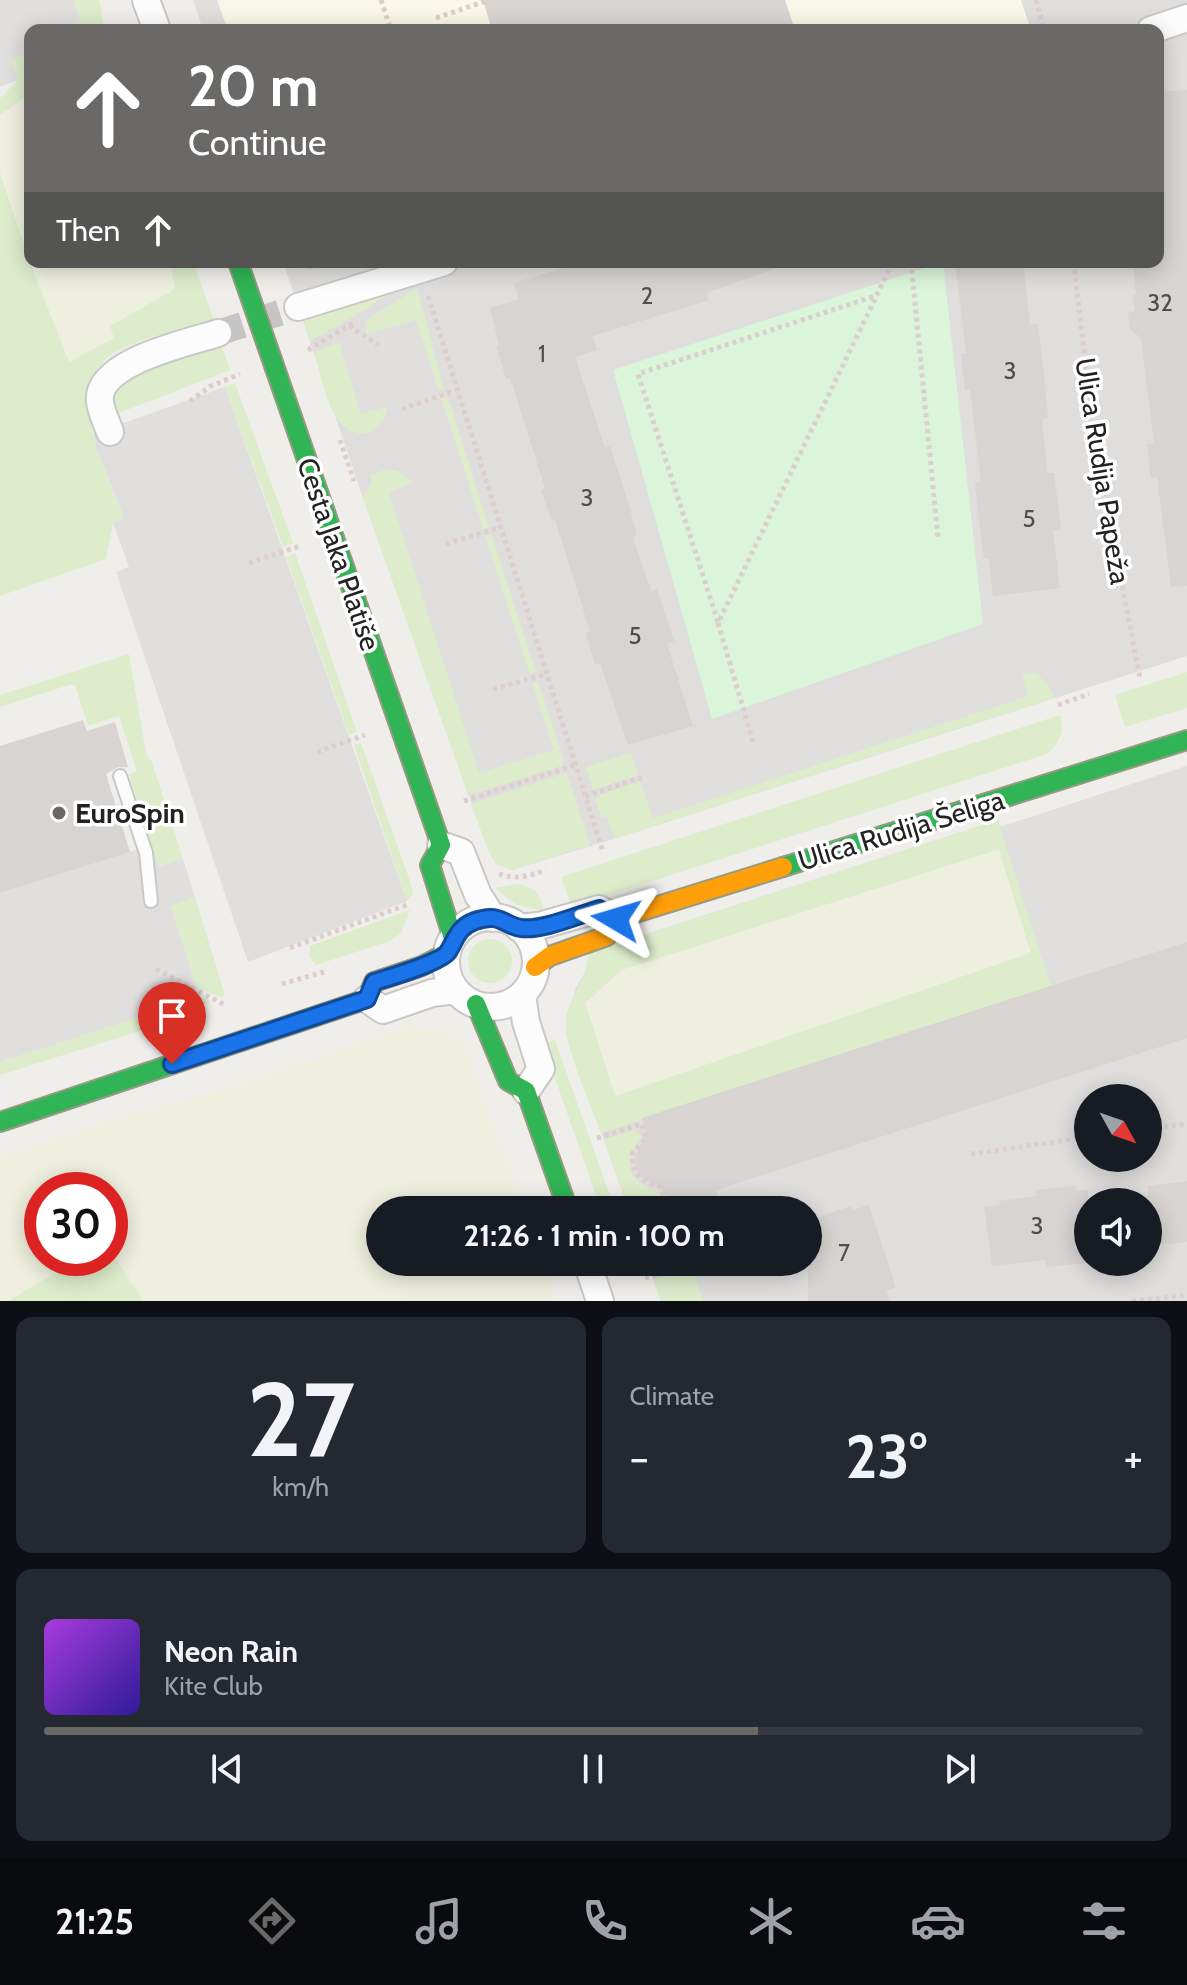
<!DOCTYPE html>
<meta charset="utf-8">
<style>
:root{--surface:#171b24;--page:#242831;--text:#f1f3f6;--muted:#9ea1a6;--line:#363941;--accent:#6a6968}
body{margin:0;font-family:Cabin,sans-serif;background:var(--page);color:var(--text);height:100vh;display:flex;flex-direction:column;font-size:30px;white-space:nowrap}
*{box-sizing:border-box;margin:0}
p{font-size:26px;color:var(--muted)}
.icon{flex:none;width:44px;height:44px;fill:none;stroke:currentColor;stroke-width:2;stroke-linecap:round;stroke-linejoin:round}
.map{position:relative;height:1301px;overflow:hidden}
.panel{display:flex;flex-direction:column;gap:16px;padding:16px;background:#0d0f14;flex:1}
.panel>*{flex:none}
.banner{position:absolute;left:24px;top:24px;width:1140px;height:244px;border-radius:16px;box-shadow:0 4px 20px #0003;background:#6a6968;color:#fff;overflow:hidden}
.needle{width:52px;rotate:130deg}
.fabs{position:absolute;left:1074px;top:1084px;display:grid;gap:16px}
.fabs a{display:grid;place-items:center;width:88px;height:88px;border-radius:50%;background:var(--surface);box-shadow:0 4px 20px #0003;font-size:40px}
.speed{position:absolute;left:24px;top:1172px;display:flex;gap:16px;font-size:40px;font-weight:700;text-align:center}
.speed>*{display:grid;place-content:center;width:104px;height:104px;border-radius:50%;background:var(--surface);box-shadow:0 4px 20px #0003;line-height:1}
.speed .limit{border:12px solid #d22;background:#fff;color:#111}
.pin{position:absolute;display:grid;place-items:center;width:68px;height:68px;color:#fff;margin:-82px -34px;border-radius:50% 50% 50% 0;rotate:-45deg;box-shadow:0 0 8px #0007}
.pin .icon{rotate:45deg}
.me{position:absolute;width:88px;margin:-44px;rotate:277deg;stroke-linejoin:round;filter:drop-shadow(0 0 6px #0008)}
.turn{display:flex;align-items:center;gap:28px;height:168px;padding:0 32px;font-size:36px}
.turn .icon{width:104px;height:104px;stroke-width:2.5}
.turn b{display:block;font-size:56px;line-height:68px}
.then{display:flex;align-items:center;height:76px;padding:0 32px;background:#0003;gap:16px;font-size:30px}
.big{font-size:60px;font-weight:800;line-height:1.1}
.panel .widget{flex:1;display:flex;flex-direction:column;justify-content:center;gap:12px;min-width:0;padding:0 28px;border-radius:16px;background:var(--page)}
.panel .dial{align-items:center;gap:0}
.dial b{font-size:104px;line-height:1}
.song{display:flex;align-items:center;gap:24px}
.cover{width:96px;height:96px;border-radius:12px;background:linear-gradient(135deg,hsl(280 70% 55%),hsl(250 70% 35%))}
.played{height:8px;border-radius:4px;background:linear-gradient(90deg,var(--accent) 65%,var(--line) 65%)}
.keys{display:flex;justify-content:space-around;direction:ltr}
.heat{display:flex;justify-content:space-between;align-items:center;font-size:44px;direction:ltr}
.panel .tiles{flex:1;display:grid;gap:16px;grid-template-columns:1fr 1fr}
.widget:last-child{grid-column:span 2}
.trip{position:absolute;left:366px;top:1196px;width:456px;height:80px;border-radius:40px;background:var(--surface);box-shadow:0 4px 20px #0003;font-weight:800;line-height:80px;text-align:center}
.tab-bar{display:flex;height:128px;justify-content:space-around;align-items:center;background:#090b0e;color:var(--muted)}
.tab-bar .icon{width:56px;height:56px}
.tab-bar .selected{color:var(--accent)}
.tab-bar b{font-size:36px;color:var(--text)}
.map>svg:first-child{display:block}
.residential{fill:#dfdedc;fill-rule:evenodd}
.education{fill:#f8f7e8}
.farmland{fill:#efefdf}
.grass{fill:#ddeccb;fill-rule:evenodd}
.park{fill:#daf5da}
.parking{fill:#e0dfde}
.building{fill:#d7d4d2}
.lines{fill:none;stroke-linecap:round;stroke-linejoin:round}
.street-tunnel{stroke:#c7c5c3;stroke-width:26;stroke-dasharray:26 13;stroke-linecap:butt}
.lane-casing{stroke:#c9c8c7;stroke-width:16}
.street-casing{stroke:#c9c8c7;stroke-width:30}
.fast-casing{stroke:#999a82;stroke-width:22}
.slow-casing{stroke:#999a82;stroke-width:22}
.path{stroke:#dccecd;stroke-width:5;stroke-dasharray:4 4;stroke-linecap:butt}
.lane{stroke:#fdfcfc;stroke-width:12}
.street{stroke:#fdfcfc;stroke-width:26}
.fast{stroke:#30b455;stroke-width:18}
.slow{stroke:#ff9f0a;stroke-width:18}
.route-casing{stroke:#114b97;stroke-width:20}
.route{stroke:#1a73e8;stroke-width:14}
.poi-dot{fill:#6a6968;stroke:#fff;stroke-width:3}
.labels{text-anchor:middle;stroke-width:7;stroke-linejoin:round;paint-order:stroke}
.number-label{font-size:24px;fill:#4f4e4e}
.street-label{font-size:28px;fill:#222;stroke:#fff}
.poi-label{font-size:28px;font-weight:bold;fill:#222;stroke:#fff;text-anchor:start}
</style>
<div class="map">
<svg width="1187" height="1301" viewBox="0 0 1187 1301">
<rect width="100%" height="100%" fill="#f0eeeb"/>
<path class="residential" d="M193,0H1187V656L614,839L512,870L496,864L489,852L363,498L283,262H1158V30H203Z
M1187,766V1301H661L647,1262H808V1210H629L569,1043L566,1021L576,988L589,965L588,953L998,820L1001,827ZM1088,1098H1148V1158H1088ZM1088,1202H1148V1262H1088Z"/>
<path class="education" d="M217,0H1021L1031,30H228Z"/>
<path class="farmland" d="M30,94V260L0,173V115Z
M31,262H170L175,289L110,326L114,338L69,363Z
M999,849L1031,953L615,1097L585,1003L621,970Z
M415,1024L418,1031L431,1028L442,1029L464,1046L524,1210H380V1262H542L555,1301H143L110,1249V1190H42V1258H81L8,1301H0V1158L99,1124L249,1082Z"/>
<path class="grass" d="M73,0H99L105,30H57L80,20Z
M30,52V94L0,115V98L18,80L11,59Z
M0,173L30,262L69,362L114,338L110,326L175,289L170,262H193L214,320C184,329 140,338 114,353C61,384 108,477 124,518L113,523L106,559L0,596Z
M401,285L365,310L310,341L302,316Z
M417,288L444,389L438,391L416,320L366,334V323L369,318Z
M339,342L361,414L388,406L384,421L370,433C330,440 323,381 314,352Z
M221,344L230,370L111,416L114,386L124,376Z
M235,383L293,543L283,547L225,387Z
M448,397L489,528L483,529L441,399Z
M386,469L398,471L413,483L389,492L479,773L553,750L532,683L538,681L564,760L561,766L468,795L363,498L372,482L370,476Z
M491,534L536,672L529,674L485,536Z
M295,553L357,732L349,735L286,557Z
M129,654L146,754L152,762L183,859L158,867L129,774L137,771L119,716L88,726L75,685H69L0,707V695Z
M1187,672V708L1125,727L1115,695Z
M1036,673L1047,682L1054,698L614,839L607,816L602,818L595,800L600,795L640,781L653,818L1028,696L1021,674Z
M1060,715C1065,732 1059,743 1047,754L572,907L561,877Z
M361,743L411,884L413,894L407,901L354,745Z
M631,753L638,775L593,790L586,767Z
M567,773L590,845L512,870L496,864L489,852L471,804Z
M998,820L1051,986L601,1133C592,1107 562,1042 566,1018C571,995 589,975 588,953ZM999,849L1031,953L615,1096L585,1003L621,970Z
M517,884C536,888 541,893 543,911L517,905L494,888Z
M195,897L225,995L220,997L197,988L171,905Z
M410,910L401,933L390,941L316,965L309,957L310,946Z
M468 961a22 22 0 1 1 44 0a22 22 0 1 1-44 0Z
M199,996L211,1001L146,1029L0,1075V1062L200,998Z
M555,1040L615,1210H601L543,1044Z
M634,1130L642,1137C622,1159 627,1185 658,1190L665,1210H629L604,1140Z
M110,1249L143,1301H8L81,1258H110Z
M688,1268L694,1272L703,1301H661L653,1280Z"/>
<path class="park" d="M943,262L983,624L712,719L613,370Z"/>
<path class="parking" d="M0,0H73L80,20L57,30H30V52L11,60L18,80L0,87Z
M416,320L554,750L479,773L389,492L413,483L388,406L361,414L339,342Z
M225,387L407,901L248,962L116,572L129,567L113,523L124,518L97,450L93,434Z
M1062,600L1085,678L1052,689L1036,673L1022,674L1028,695L653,818L631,753Z
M1187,766V942L1051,986L1000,827Z
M151,845L159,867L183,859L195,897L171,906L200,998L0,1062V893Z"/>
<path class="building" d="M483,0H785L795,30H492Z
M1187,90V586L1171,587L1157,477L1151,478L1147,444L1154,443L1141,338L1130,329L1128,312L1135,311L1132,295H1136L1133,262H1158V92Z
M583,262H783L784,265L707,293L709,300L593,336L597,350L575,357L605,448L610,446L627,499L637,534L633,538L651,591L657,589L674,641L667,644L693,726L628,745L600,663L595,665L586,633L590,631L555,520L552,521L541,490L545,488L520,409L510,378L506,379L496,346L499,345L490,308L519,299L514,283Z
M955,262H1023L1030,325L1038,324L1044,374L1048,418L1042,419L1047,473H1054L1061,530L1053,531L1060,588L993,596L989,558H984L977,503L975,483L981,482L970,389L965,390L961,353H966Z
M83,720L87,731L115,722L128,767H118L106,774L130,852L0,893V746Z
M1187,942V1038L716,1190L723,1210H672L666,1191L642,1178L636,1168L635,1157L647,1133L642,1118Z
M1187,1181V1242L1148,1246V1186Z
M1075,1186L1076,1190H1088V1263L1046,1267L1045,1260L992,1266L984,1207L1000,1205L999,1201L1037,1196L1036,1190Z
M869,1205L896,1287L886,1291L890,1301H808V1221L851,1206L853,1210Z"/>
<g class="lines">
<path class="street-tunnel" d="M218,333L298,307"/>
<defs>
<path id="lane" d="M120,776L146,853L151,901"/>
<path id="street" d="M146,0L157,30
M1151,30L1187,18
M298,307L444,262
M110,432C107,423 101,412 100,402C95,362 188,343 218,333
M441,845L461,852L478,895L493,918
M446 962a45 45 0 1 1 90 0a45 45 0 1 1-90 0Z
M519,928L539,926L599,909L616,919
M522,995L526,1022L541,1069L526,1091
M367,999L383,1010L432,993L456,990
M587,1262L600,1301"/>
<path id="fast" d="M238,262L441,845L430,865L453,938
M783,867L1187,740
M476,1004L508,1081L526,1091L568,1210
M0,1122L367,999L374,982L422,966L447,953"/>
<path id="slow" d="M535,967L550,956L607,936L616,919L783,867"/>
</defs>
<use href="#lane" class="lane-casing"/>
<use href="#street" class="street-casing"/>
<use href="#fast" class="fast-casing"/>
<use href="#slow" class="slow-casing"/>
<path class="path" d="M381,0L391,30
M1036,0L1044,30
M436,18L489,0
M109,30V27
M284,262L309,267L330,265
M911,262L938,538
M1074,262C1088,403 1113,540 1140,678
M428,296L603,852
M349,326L382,347
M308,350L355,322
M190,401L211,386L240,374
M402,409L457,390
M340,440L354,481
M446,544L501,527
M249,563L300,546
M718,622L638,374L875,296
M493,689L547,674
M1058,705L1089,694
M753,742L718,623L893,262
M317,752L365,735
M585,796L643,777
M464,801L576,765
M499,874C516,880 529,876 546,870
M290,948L409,904
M156,969L225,1005
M282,984L324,972
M1148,1129L1187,1124
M597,1138L642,1124L646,1138L632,1154C631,1173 642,1184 661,1186
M971,1154L1088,1137
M660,1184L669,1210
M687,1265L697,1262
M645,1278L687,1265L686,1262
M1132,1301L1187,1295"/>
<use href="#lane" class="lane"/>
<use href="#street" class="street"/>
<use href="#fast" class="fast"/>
<use href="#slow" class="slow"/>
</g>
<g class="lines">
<defs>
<path id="route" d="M172,1064L367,999L374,982C388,978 441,962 448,952C456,939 458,927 475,921C500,912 503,925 521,928C542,931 578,915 599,909L616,919"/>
</defs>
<use href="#route" class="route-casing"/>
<use href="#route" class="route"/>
</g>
<circle class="poi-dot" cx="59" cy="813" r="8"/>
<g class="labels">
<g class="number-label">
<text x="647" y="304">2</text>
<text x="1160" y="311">32</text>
<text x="542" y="362">1</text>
<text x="1010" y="379">3</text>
<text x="587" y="506">3</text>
<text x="1029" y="527">5</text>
<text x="635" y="644">5</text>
<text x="1037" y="1234">3</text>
<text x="844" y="1261">7</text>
</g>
<g class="street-label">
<text transform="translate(1103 471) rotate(81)" y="10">Ulica Rudija Papeža</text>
<text transform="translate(339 554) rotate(71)" y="10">Cesta Jaka Platiše</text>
<text transform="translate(901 830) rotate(-17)" y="10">Ulica Rudija Šeliga</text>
</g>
<g class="poi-label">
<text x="75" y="823">EuroSpin</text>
</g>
</g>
</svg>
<div class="fabs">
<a><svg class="needle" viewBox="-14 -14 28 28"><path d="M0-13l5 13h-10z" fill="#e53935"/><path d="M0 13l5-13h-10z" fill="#9ea1a6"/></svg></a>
<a><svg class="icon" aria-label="sound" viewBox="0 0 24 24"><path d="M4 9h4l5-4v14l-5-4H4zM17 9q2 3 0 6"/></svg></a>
</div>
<div class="speed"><div class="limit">30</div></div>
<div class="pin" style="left:172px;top:1064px;background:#d93025"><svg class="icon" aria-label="arrive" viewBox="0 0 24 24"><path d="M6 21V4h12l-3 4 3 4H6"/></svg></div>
<svg class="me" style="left:616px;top:919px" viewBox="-20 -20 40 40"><path d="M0-17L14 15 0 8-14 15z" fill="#1a73e8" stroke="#fff" stroke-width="4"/></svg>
<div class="trip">21:26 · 1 min · 100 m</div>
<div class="banner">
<div class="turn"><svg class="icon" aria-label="ahead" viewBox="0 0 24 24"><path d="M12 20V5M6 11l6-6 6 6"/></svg><div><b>20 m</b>Continue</div></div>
<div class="then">Then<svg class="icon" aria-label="ahead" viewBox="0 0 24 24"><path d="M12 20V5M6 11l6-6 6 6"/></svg></div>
</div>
</div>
<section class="panel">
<div class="tiles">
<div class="widget dial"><b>27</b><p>km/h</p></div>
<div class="widget"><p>Climate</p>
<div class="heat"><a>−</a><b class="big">23°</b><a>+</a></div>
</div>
<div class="widget">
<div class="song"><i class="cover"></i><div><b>Neon Rain</b><p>Kite Club</p></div></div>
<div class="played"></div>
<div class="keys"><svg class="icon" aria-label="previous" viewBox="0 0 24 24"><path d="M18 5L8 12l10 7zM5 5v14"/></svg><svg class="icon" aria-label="pause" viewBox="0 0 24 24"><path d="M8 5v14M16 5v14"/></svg><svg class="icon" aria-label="next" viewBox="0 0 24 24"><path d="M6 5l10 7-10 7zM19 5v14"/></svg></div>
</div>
</div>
</section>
<nav class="tab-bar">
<b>21:25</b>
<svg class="icon selected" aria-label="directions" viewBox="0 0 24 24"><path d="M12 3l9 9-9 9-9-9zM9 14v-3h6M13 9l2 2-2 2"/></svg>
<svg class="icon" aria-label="music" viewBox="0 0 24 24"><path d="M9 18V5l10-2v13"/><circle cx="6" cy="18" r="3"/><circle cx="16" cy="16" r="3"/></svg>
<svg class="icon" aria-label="phone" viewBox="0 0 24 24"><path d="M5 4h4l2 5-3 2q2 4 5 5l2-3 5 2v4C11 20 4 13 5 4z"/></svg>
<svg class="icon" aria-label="climate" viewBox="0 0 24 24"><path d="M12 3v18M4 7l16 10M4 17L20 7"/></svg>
<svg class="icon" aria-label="car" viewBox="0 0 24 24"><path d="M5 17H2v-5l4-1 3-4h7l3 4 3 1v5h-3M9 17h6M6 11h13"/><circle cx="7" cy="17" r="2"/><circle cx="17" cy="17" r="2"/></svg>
<svg class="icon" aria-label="filters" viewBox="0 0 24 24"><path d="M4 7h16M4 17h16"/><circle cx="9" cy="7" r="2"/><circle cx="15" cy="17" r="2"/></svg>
</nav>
